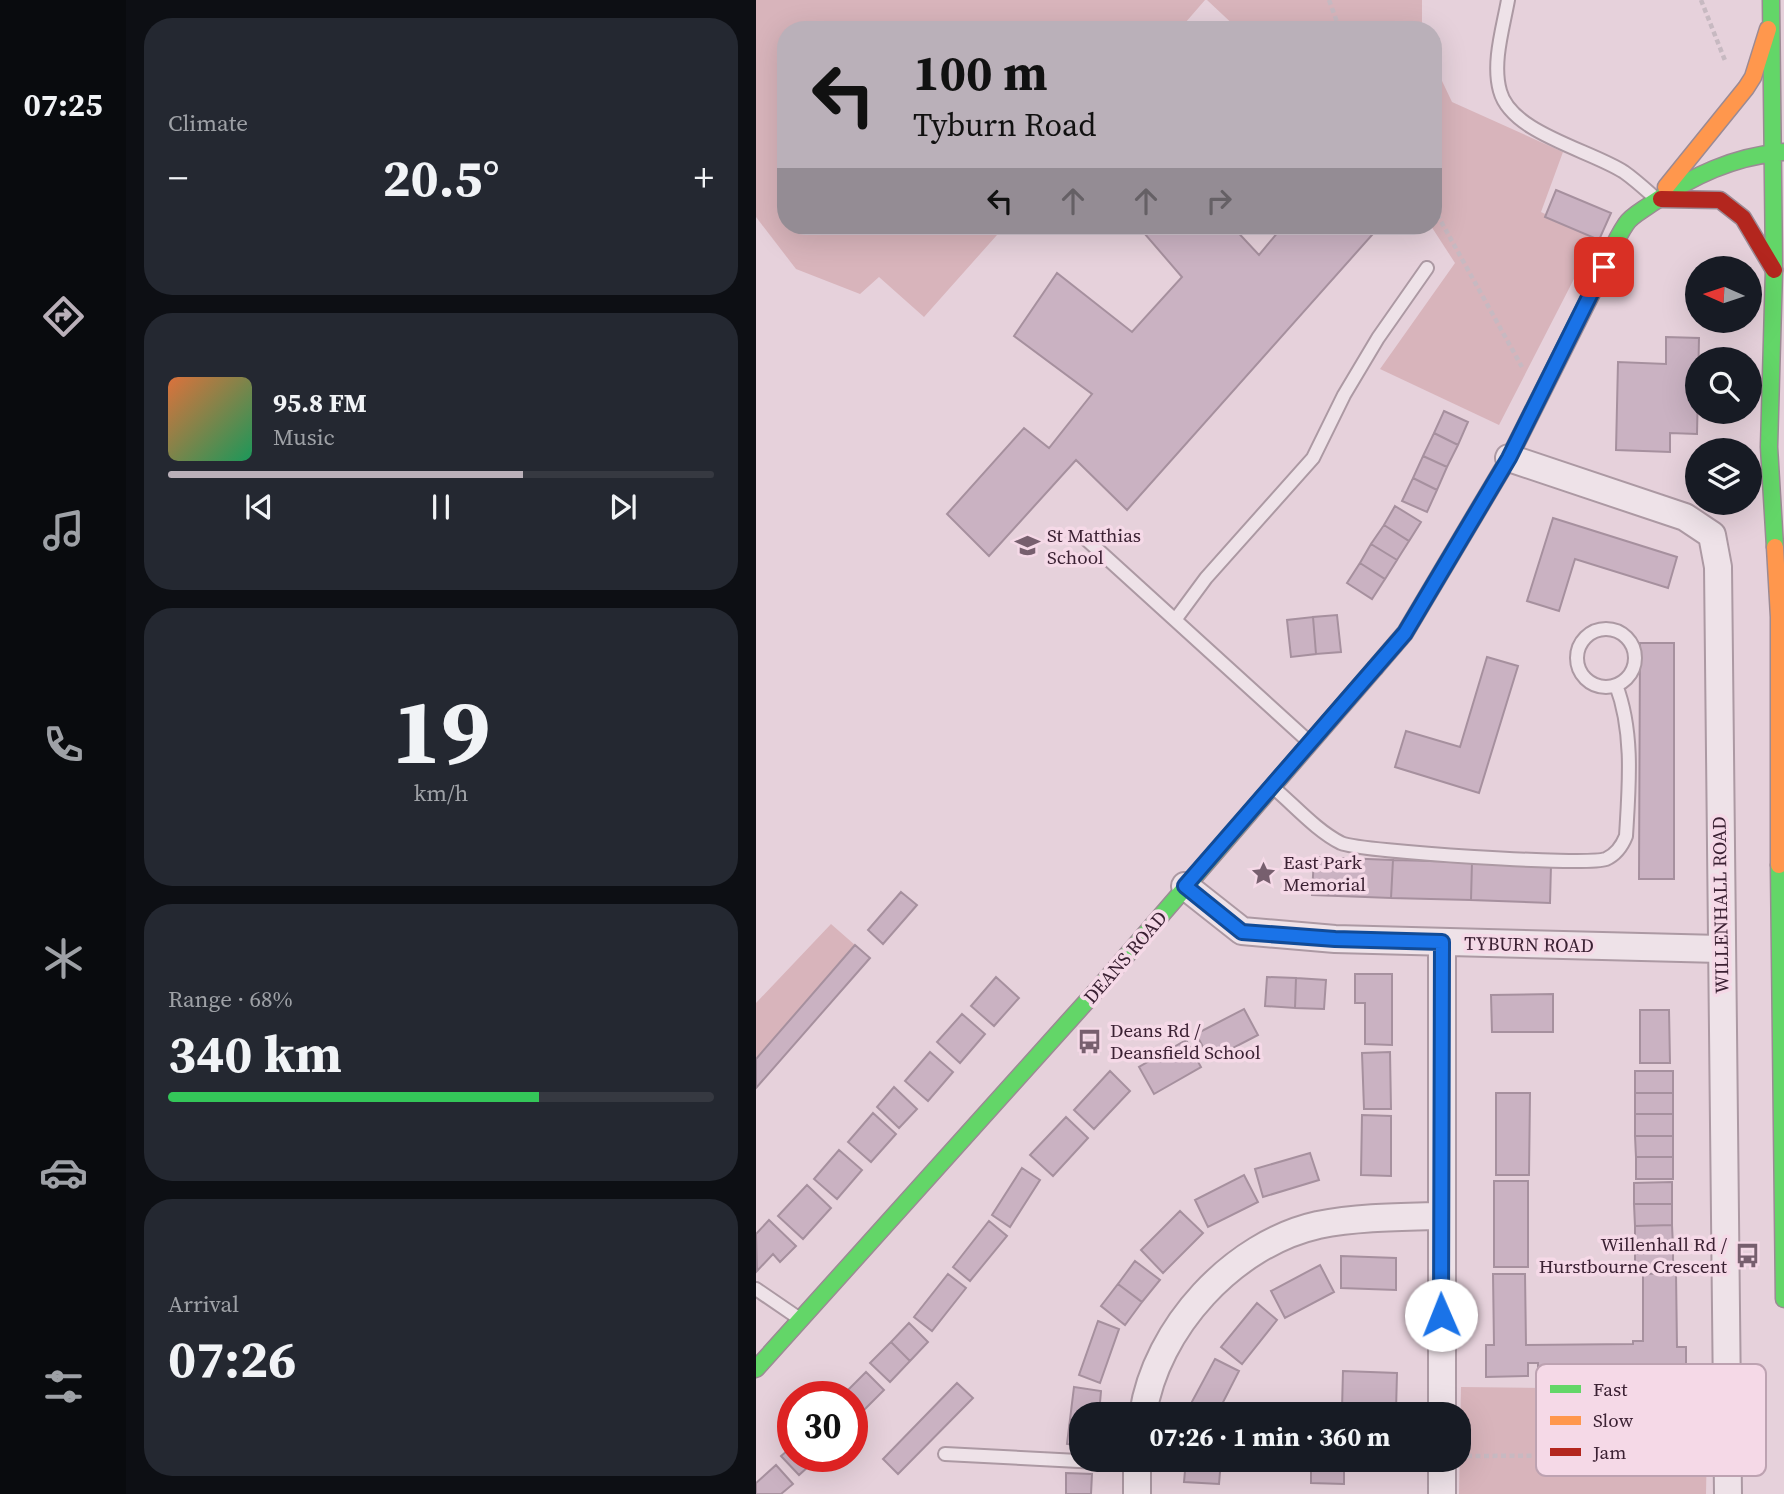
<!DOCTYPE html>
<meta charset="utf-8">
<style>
:root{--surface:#171b24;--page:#242831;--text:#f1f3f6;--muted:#9ea1a6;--line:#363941;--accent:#bab0b9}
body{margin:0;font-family:"Source Serif 4",serif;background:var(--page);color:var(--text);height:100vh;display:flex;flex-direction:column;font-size:26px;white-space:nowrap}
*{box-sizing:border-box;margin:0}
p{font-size:23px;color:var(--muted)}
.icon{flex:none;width:38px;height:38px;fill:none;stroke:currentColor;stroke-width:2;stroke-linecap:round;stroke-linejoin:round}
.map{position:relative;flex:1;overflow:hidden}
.drawer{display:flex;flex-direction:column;gap:18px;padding:18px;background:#0d0f14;width:630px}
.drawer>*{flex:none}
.top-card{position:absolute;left:21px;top:21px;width:665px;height:214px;border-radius:28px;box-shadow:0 7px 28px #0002;background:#bab0b9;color:#111;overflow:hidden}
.needle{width:46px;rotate:273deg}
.controls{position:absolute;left:929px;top:256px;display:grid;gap:14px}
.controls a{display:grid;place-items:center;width:77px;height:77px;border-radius:50%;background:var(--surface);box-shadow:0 7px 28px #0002;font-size:35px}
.speed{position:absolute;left:21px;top:1381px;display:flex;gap:14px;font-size:35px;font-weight:700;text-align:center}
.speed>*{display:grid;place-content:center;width:91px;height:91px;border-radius:50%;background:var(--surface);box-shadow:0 7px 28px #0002;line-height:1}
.speed .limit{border:10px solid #d22;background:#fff;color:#111}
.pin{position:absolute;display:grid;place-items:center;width:60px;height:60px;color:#fff;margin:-30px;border-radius:14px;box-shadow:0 4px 10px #0006}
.me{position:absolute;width:77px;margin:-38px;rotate:359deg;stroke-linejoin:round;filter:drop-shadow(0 0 5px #0008)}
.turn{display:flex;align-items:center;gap:24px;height:147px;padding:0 21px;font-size:32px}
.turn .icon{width:91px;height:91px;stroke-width:2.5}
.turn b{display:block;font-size:49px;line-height:60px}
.lanes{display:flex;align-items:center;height:66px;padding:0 21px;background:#0003;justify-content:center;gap:35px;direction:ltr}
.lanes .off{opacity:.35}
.big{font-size:52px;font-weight:700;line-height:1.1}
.drawer .tile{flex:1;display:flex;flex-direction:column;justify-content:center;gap:10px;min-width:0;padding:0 24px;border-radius:28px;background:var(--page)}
.drawer .dial{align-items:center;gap:0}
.dial b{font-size:91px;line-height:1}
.song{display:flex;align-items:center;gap:21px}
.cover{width:84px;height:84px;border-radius:10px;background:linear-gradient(135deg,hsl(20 70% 55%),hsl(150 70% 35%))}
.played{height:7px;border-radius:4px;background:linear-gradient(90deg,var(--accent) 65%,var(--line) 65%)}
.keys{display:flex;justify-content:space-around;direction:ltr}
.heat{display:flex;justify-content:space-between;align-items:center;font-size:38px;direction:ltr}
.charge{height:10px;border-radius:5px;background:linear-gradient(90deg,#34c759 68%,var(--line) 0)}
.trip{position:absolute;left:313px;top:1402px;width:402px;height:70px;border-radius:28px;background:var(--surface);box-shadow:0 7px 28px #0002;font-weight:700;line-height:70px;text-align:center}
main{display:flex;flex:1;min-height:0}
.tab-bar{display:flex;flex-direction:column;width:126px;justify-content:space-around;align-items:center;background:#090b0e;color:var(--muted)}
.tab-bar .icon{width:49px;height:49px}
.tab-bar .active{color:var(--accent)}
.tab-bar b{font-size:32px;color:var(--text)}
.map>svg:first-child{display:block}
.green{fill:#d8b4bb}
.building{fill:#cab2c2;stroke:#a6909e;stroke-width:2}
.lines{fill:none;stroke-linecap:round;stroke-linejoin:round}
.lane-casing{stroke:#ac99a3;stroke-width:16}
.street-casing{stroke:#ac99a3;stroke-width:30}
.fast-casing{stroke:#9b8a94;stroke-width:19}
.slow-casing{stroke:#9b8a94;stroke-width:19}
.jam-casing{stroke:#9b8a94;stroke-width:19}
.path{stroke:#c7b9c1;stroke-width:4.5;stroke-dasharray:5 3.5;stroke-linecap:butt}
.lane{stroke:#eee2e8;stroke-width:12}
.street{stroke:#eee2e8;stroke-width:26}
.fast{stroke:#63d668;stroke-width:16}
.slow{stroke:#ff974d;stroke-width:16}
.jam{stroke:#b3261e;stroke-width:16}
.route-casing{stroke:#114b97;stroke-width:18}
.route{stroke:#1a73e8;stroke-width:12}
.labels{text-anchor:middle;stroke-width:7;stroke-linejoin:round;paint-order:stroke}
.poi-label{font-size:19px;fill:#3b2133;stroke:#f5d9e7;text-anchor:start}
.street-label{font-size:19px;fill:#3b2133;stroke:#f5d9e7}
.key{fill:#f5d9e7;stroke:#bda2b1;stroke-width:2}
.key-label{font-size:19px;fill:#3b2133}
</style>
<main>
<nav class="tab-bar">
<b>07:25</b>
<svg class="icon active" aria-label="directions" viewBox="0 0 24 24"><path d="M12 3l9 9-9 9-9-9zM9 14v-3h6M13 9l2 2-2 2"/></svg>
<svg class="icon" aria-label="music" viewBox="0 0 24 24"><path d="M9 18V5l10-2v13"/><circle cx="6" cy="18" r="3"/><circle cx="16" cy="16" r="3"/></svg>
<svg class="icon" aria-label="phone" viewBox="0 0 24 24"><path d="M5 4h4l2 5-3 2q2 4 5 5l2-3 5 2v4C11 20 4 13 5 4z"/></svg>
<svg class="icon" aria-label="climate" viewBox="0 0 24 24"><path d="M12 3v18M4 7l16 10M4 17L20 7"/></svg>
<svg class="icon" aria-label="car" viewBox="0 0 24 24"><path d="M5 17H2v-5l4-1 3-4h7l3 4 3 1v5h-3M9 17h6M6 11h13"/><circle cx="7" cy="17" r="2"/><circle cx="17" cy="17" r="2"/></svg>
<svg class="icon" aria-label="filters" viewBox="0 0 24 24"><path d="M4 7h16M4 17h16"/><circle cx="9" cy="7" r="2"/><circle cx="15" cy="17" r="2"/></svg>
</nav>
<section class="drawer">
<div class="tile"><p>Climate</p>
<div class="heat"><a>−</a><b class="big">20.5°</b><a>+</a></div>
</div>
<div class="tile">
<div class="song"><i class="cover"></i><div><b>95.8 FM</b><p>Music</p></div></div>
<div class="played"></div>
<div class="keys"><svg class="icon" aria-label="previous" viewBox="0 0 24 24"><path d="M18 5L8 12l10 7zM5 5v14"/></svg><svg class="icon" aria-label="pause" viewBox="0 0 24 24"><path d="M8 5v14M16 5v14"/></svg><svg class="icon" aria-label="next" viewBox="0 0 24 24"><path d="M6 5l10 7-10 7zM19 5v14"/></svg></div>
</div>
<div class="tile dial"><b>19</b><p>km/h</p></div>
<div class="tile"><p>Range · 68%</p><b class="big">340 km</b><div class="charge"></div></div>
<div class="tile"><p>Arrival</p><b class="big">07:26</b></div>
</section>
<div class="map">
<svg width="1028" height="1494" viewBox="0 0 1028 1494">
<rect width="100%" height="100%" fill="#e6d1db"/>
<path class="green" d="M0,0H449L423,30H30V226H249L168,317L123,277L104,294L40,269L0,217Z
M451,0H666V30H483Z
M677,62L696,102L807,152L785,212L839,238L743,425L624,369L699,263L675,226Z
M75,924L99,945L0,1059V1003Z
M705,1387L952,1390L950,1494H703Z"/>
<path class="building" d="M800,190L855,213L843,240L789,217Z
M382,226H476L503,255L527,226H624L371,510L320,460L233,556L191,514L268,428L293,448L336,394L258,336L301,273L376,332L426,277Z
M910,337L943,338L941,434L914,433V452L860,450L862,362L910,364Z
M688,411L712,422L702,445L678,433Z
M678,433L702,445L691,467L667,456Z
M667,456L691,467L681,490L657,478Z
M657,478L681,490L671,512L646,501Z
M639,506L665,522L653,541L628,525Z
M797,518L921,557L912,588L819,559L803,611L771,601Z
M628,525L653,541L641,560L615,544Z
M615,544L641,560L629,579L604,563Z
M604,563L629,579L616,599L591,583Z
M581,615L585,652L560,654L557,617Z
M557,617L560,654L535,657L531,620Z
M884,643H918V879H883Z
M731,657L762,666L723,793L639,767L650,731L704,747Z
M558,857L637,860L635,898L556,895Z
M637,860L716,862L715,900L635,898Z
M716,862L795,865L794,903L715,900Z
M145,892L161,905L127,944L112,930Z
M99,945L114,958L0,1088V1059Z
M599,974H636V1045L609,1044V1003H599Z
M240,977L263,998L238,1026L215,1006Z
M511,977L540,978L539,1008L509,1006Z
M540,978L570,980L568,1009L539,1008Z
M797,994V1032H736L735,995Z
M488,1009L502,1035L454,1060L440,1034Z
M884,1010H913L914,1063H884Z
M206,1014L229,1034L204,1063L181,1042Z
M430,1040L445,1067L398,1094L383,1067Z
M174,1052L197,1072L172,1101L149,1081Z
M634,1052L635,1109H608L606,1053Z
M354,1071L374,1091L338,1129L318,1110Z
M879,1071H917V1093H879Z
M138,1087L161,1109L143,1128L121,1107Z
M740,1093H774L773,1175H740Z
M879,1093H917V1114H879Z
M117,1113L140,1134L115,1162L92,1142Z
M879,1114H917V1136H879Z
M606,1115L635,1116V1176L605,1175Z
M310,1117L332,1138L297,1176L274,1155Z
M879,1136H917V1157H880Z
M83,1150L106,1170L81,1199L58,1179Z
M554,1153L563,1180L507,1197L499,1169Z
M880,1157H917V1179H880Z
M266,1168L284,1180L254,1227L236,1215Z
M488,1175L502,1202L452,1227L439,1200Z
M738,1181H772V1267H738Z
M916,1182V1204H878V1183Z
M51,1185L75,1208L47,1239L22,1216Z
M878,1204H916V1225L879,1226Z
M424,1211L447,1233L407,1273L385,1250Z
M13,1220L40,1246L24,1262L17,1254L1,1271L0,1234Z
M233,1221L251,1236L214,1281L197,1267Z
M916,1225L917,1247H879V1226Z
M879,1247H917V1268L879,1269Z
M585,1256L640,1258V1290L585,1288Z
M379,1261L404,1280L386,1302L362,1284Z
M564,1265L578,1292L529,1318L515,1291Z
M920,1273L921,1347H930V1378L782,1382V1363H772V1376L730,1377V1345H738L737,1274H769L770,1345L877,1344V1341H887V1274Z
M192,1274L210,1288L176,1331L158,1317Z
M362,1284L386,1302L369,1325L345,1306Z
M501,1303L521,1320L486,1364L465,1347Z
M342,1321L363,1329L344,1383L323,1375Z
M153,1323L172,1342L154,1361L135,1342Z
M135,1342L154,1361L134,1382L114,1363Z
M459,1359L483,1371L461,1414H441L432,1409Z
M587,1371L641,1373L640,1411L586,1410Z
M110,1372L128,1390L96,1422V1396H86Z
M201,1383L217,1398L142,1474L127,1459Z
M318,1387L345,1391L343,1414H326V1446L311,1444Z
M37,1446V1456H64L43,1475L25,1456Z
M430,1460H465L463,1484L428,1482Z
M555,1460H588V1484L555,1483Z
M20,1465L37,1484L25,1494H0V1483Z
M310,1473L336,1474L335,1494H310Z"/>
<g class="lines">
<defs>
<path id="lane" d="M752,0C747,28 736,63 744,91C755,133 834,150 868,172C878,179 888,188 897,196
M330,539L551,740
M419,620L450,578L557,458L588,395L622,338L671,268
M821 658a29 29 0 1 1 58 0a29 29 0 1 1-58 0Z
M519,789C539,806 561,831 585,843C606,852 830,866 850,859C861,854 866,846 870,836C873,786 878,732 860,685
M0,1289L41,1317
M189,1454L380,1464"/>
<path id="street" d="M753,458L929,517L956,535L962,567L972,1494
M429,886L486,931L579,939L964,949
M387,1414C400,1328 477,1244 562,1225C602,1217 644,1217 684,1216
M686,1414V942
M381,1494V1460
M686,1494V1460"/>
<path id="fast" d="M1015,0L1018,270L1013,447L1019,547
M839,287C849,266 857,243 870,224C875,216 887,210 895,204C936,176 978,156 1028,152
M1023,865L1028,1299
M0,1369L339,992L619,668"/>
<path id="slow" d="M910,187L990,88L997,77L1012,29
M1019,547L1023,617V865
M619,668L649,633L753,458L839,287"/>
<path id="jam" d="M905,199L964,200L987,218L1018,270"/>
</defs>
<use href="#lane" class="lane-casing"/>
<use href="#street" class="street-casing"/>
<use href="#fast" class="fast-casing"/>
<use href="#slow" class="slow-casing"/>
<use href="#jam" class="jam-casing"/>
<path class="path" d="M573,0L584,30
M945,0L970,63
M677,207L766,367
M711,1456L948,1455"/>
<use href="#lane" class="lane"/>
<use href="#street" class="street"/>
<use href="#fast" class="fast"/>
<use href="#slow" class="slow"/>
<use href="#jam" class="jam"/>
</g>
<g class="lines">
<defs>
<path id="route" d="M685,1315L686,942L579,939L486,932L429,886L649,633L753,458L848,267"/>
</defs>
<use href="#route" class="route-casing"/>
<use href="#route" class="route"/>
</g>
<defs>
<symbol id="school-bare" viewBox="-9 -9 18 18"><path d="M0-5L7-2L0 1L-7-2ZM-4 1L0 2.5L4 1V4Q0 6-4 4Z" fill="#775f6e" stroke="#f5d9e7" stroke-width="2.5" paint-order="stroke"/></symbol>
<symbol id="sight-bare" viewBox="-9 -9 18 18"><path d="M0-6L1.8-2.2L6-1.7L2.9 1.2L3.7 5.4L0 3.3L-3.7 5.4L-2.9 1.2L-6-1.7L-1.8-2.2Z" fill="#775f6e" stroke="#f5d9e7" stroke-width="2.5" paint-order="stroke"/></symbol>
<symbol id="bus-bare" viewBox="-9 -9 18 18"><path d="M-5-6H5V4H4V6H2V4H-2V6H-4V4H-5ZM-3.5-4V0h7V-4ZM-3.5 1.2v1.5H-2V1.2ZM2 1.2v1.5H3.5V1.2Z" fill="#775f6e" stroke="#f5d9e7" stroke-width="2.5" paint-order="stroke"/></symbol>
</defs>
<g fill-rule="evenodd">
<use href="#school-bare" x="254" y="528" width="35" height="35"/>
<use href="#sight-bare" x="490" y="856" width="35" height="35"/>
<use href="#bus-bare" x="316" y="1024" width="35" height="35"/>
<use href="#bus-bare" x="974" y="1238" width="35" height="35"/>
</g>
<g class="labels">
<g class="poi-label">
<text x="291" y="542">St Matthias<tspan x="291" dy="22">School</tspan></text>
<text x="527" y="869">East Park<tspan x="527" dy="22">Memorial</tspan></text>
<text x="354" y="1037">Deans Rd /<tspan x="354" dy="22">Deansfield School</tspan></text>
<text x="971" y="1251" text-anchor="end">Willenhall Rd /<tspan x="971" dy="22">Hurstbourne Crescent</tspan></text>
</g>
<g class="street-label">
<text transform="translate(964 905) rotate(-91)" y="7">WILLENHALL ROAD</text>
<text transform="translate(773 944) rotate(1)" y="7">TYBURN ROAD</text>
<text transform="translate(369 957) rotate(-49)" y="7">DEANS ROAD</text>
</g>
</g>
<rect x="780" y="1364" width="230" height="112" rx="10" class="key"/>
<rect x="794" y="1385" width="31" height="8" fill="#63d668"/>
<rect x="794" y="1416" width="31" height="9" fill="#ff974d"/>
<rect x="794" y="1448" width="31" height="8" fill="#b3261e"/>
<g class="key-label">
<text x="837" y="1396">Fast</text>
<text x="837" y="1427">Slow</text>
<text x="837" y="1459">Jam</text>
</g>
</svg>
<div class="controls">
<a><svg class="needle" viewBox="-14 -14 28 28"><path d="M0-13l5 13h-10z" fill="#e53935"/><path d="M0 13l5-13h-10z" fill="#9ea1a6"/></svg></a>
<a><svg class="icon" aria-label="search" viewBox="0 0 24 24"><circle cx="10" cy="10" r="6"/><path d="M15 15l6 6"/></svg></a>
<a><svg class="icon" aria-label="layers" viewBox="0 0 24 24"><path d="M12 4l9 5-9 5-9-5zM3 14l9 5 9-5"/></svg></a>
</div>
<div class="speed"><div class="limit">30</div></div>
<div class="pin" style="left:848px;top:267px;background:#d93025"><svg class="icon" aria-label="arrive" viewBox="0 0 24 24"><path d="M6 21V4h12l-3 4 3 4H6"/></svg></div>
<svg class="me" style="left:685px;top:1315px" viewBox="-20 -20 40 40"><circle r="19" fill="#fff"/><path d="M0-13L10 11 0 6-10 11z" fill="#1a73e8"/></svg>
<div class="trip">07:26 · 1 min · 360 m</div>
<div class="top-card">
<div class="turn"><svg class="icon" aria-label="left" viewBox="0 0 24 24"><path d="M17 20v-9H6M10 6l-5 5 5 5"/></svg><div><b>100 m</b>Tyburn Road</div></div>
<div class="lanes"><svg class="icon" aria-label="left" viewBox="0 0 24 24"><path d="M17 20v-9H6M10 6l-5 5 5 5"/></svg><svg class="icon off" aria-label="ahead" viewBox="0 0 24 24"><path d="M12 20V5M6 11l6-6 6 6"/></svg><svg class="icon off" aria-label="ahead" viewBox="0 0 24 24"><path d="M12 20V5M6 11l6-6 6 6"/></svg><svg class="icon off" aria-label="right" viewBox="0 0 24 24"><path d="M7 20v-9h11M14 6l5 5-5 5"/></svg></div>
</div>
</div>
</main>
